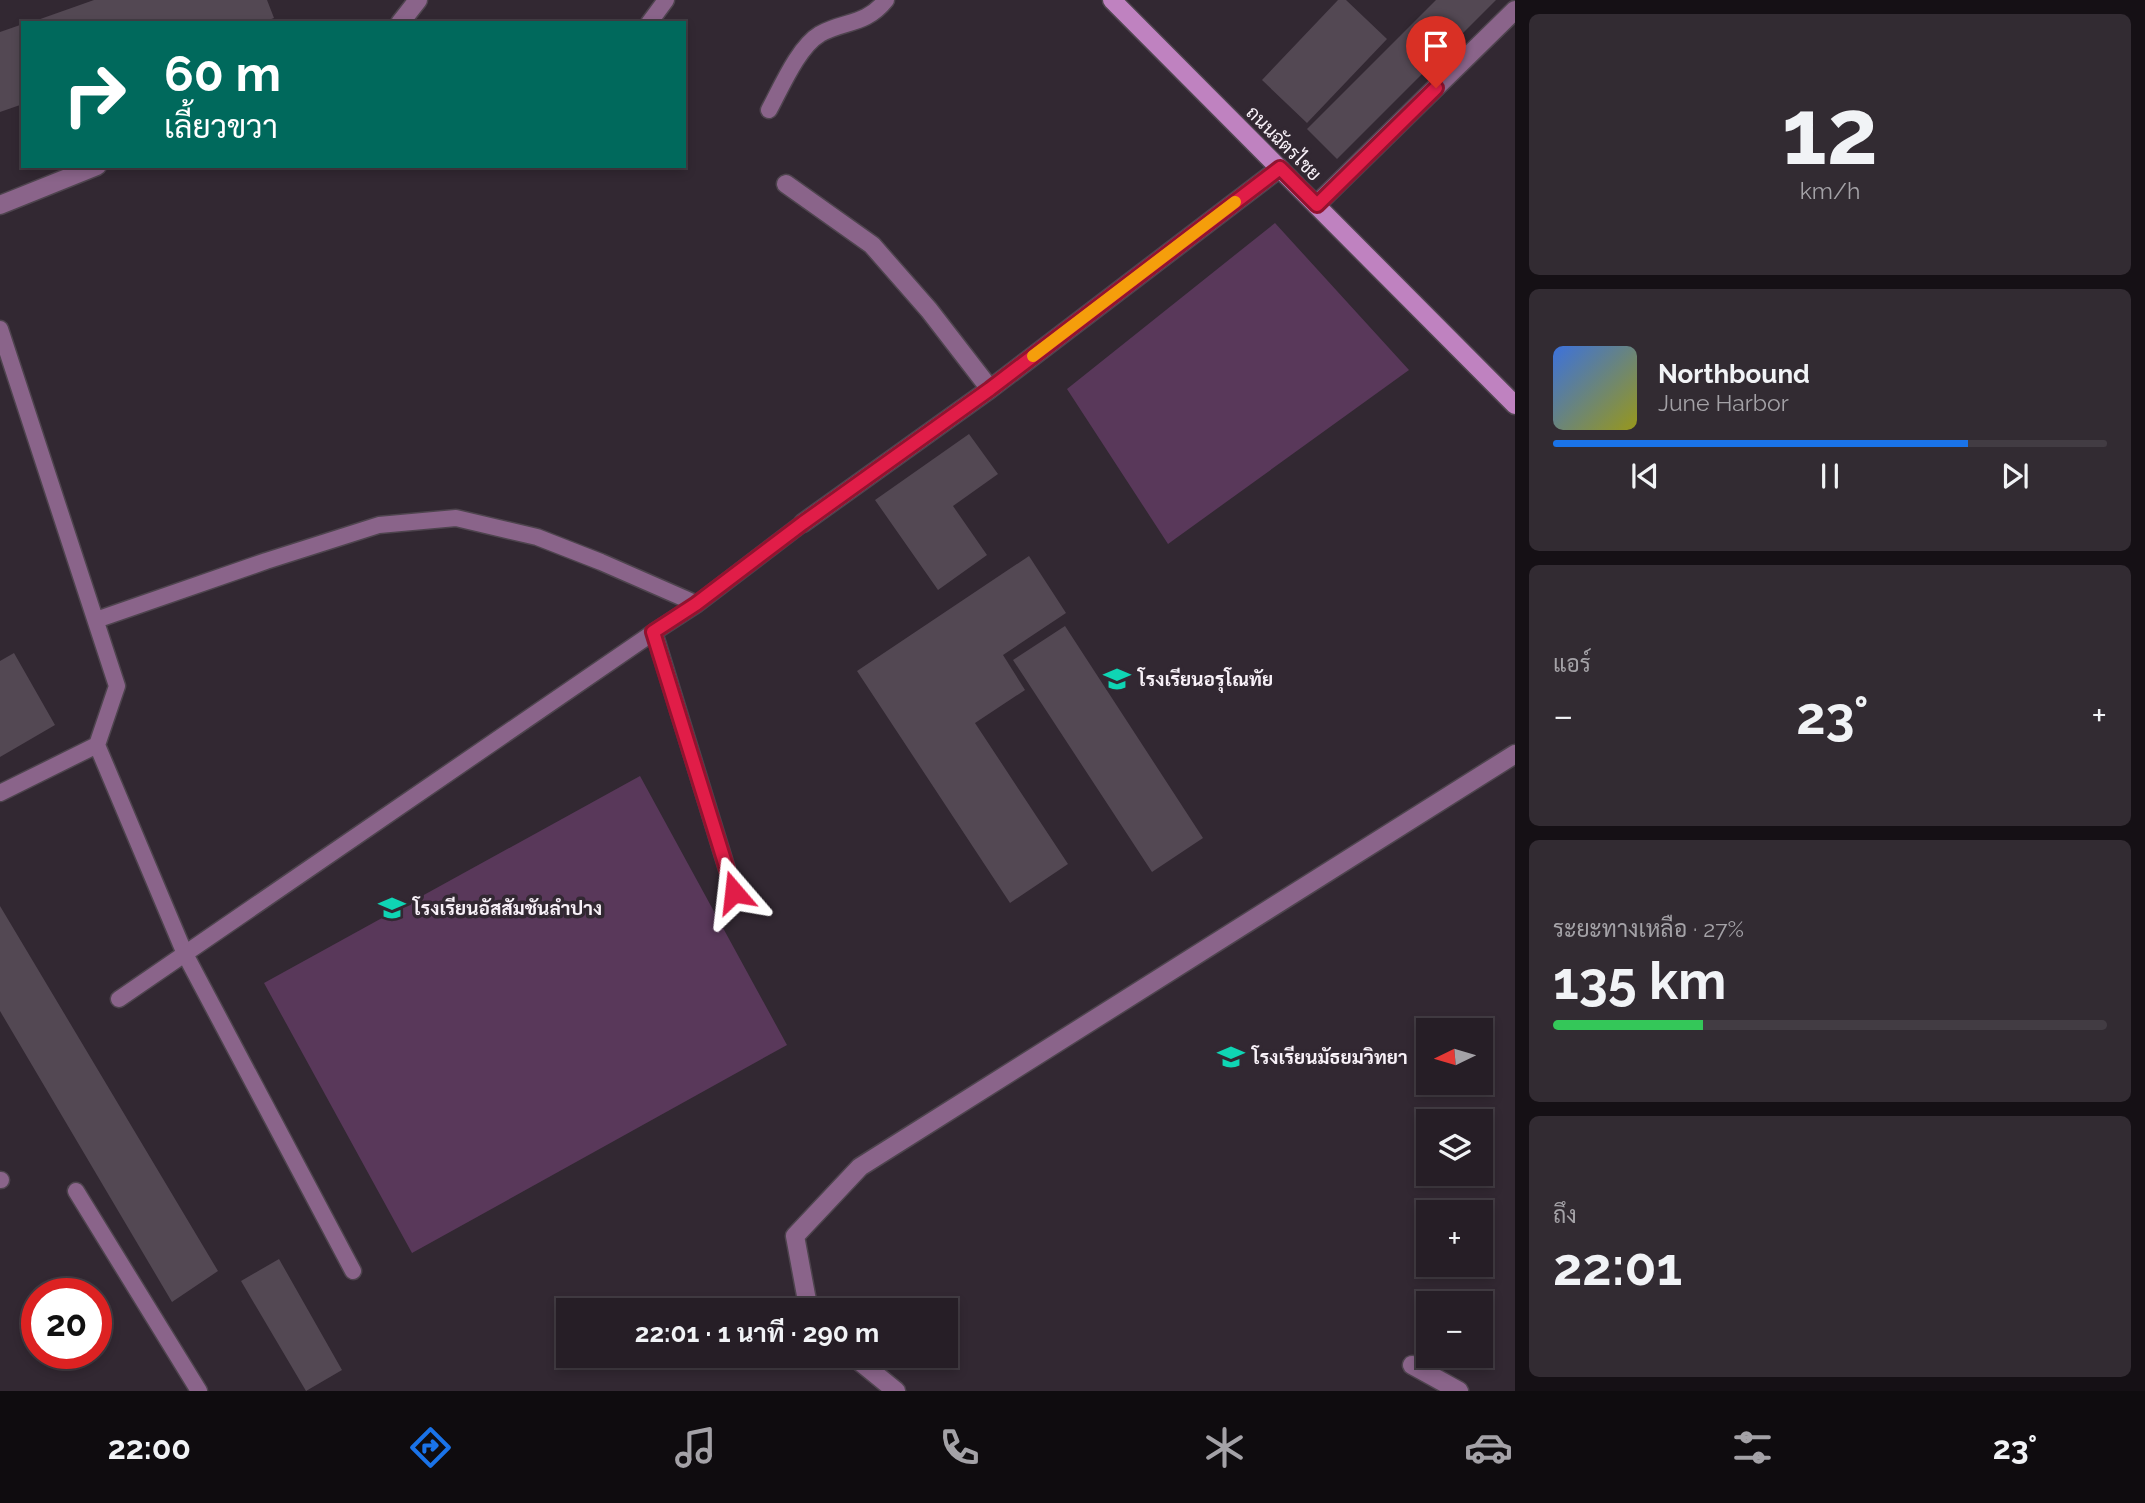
<!DOCTYPE html>
<html lang="th">
<meta charset="utf-8">
<style>
:root{--surface:#261e26;--page:#322b32;--text:#f1f3f6;--muted:#a4a2a7;--line:#423c43;--accent:#1a73e8}
body{margin:0;font-family:Raleway,Sarabun,sans-serif;background:var(--page);color:var(--text);height:100vh;display:flex;flex-direction:column;font-size:26px;white-space:nowrap}
*{box-sizing:border-box;margin:0}
p{font-size:23px;color:var(--muted)}
.icon{flex:none;width:38px;height:38px;fill:none;stroke:currentColor;stroke-width:2;stroke-linecap:round;stroke-linejoin:round}
.map{position:relative;flex:1;overflow:hidden}
.drawer{display:flex;flex-direction:column;gap:14px;padding:14px;background:#151015;width:630px}
.drawer>*{flex:none}
.hud{position:absolute;left:21px;top:21px;width:665px;height:147px;border-radius:0px;box-shadow:0 4px 10px #0003,0 0 0 2px var(--line);background:#00695c;color:#fff;overflow:hidden}
.needle{width:46px;rotate:265deg}
.tools{position:absolute;left:1416px;top:1018px;display:grid;gap:14px}
.tools a{display:grid;place-items:center;width:77px;height:77px;border-radius:0px;background:var(--surface);box-shadow:0 4px 10px #0003,0 0 0 2px var(--line);font-size:35px}
.speed{position:absolute;left:21px;top:1278px;display:flex;gap:14px;font-size:35px;font-weight:700;text-align:center}
.speed>*{display:grid;place-content:center;width:91px;height:91px;border-radius:50%;background:var(--surface);box-shadow:0 4px 10px #0003,0 0 0 2px var(--line);line-height:1}
.speed .limit{border:10px solid #d22;background:#fff;color:#111}
.pin{position:absolute;display:grid;place-items:center;width:60px;height:60px;color:#fff;margin:-72px -30px;border-radius:50% 50% 50% 0;rotate:-45deg;box-shadow:0 0 7px #0007}
.pin .icon{rotate:45deg}
.me{position:absolute;width:77px;margin:-38px;rotate:343deg;stroke-linejoin:round;filter:drop-shadow(0 0 5px #0008)}
.turn{display:flex;align-items:center;gap:24px;height:147px;padding:0 28px;font-size:32px}
.turn .icon{width:91px;height:91px;stroke-width:2.5}
.turn b{display:block;font-size:49px;line-height:60px}
.big{font-size:52px;font-weight:700;line-height:1.1}
.drawer .card{flex:1;display:flex;flex-direction:column;justify-content:center;gap:10px;min-width:0;padding:0 24px;border-radius:10px;background:var(--page)}
.drawer .dial{align-items:center;gap:0}
.dial b{font-size:91px;line-height:1}
.song{display:flex;align-items:center;gap:21px}
.cover{width:84px;height:84px;border-radius:10px;background:linear-gradient(135deg,hsl(220 70% 55%),hsl(60 70% 35%))}
.played{height:7px;border-radius:4px;background:linear-gradient(90deg,var(--accent) 75%,var(--line) 75%)}
.keys{display:flex;justify-content:space-around;direction:ltr}
.heat{display:flex;justify-content:space-between;align-items:center;font-size:38px;direction:ltr}
.charge{height:10px;border-radius:5px;background:linear-gradient(90deg,#34c759 27%,var(--line) 0)}
.trip{position:absolute;left:556px;top:1298px;width:402px;height:70px;border-radius:0px;background:var(--surface);box-shadow:0 4px 10px #0003,0 0 0 2px var(--line);font-weight:700;line-height:70px;text-align:center}
.tabs{display:flex;height:112px;justify-content:space-around;align-items:center;background:#0f0c0f;color:var(--muted)}
.tabs .icon{width:49px;height:49px}
.tabs .selected{color:var(--accent)}
.tabs b{font-size:32px;color:var(--text)}
main{display:flex;flex:1;min-height:0}
.map>svg:first-child{display:block}
.green{fill:#59385a}
.building{fill:#534853}
.lines{fill:none;stroke-linecap:round;stroke-linejoin:round}
.lane-casing{stroke:#4e444e;stroke-width:19}
.street-casing{stroke:#4e444e;stroke-width:21}
.secondary-casing{stroke:#4e444e;stroke-width:21}
.lane{stroke:#8a648a;stroke-width:16}
.street{stroke:#8a648a;stroke-width:18}
.secondary{stroke:#bf82c0;stroke-width:18}
.route-casing{stroke:#92132f;stroke-width:18}
.route{stroke:#e11d48;stroke-width:12}
.slow{stroke:#f59e0b;stroke-width:12}
.labels{text-anchor:middle;stroke-width:7;stroke-linejoin:round;paint-order:stroke}
.street-label{font-size:19px;fill:#f8f1f8;stroke:#322832}
.poi-label{font-size:19px;font-weight:bold;fill:#f8f1f8;stroke:#322832;text-anchor:start}
</style>
<main>
<div class="map">
<svg width="1515" height="1391" viewBox="0 0 1515 1391">
<rect width="100%" height="100%" fill="#322832"/>
<path class="green" d="M1275,223L1409,370L1168,544L1067,389Z
M640,776L787,1045L412,1253L264,983Z"/>
<path class="building" d="M94,0H267L274,18L261,23H29Z
M1338,0H1346L1387,39L1307,123L1262,80Z
M1436,0H1496L1337,159L1307,129Z
M23,24V104L0,112V32Z
M969,434L998,474L953,506L987,555L938,590L875,500Z
M1029,556L1066,613L1003,655L1025,690L975,723L1068,864L1010,903L857,671Z
M1065,626L1203,838L1152,872L1013,660Z
M14,653L55,725L0,757V661Z
M0,906L218,1271L172,1302L0,1011Z
M279,1259L342,1370L306,1391L241,1281Z"/>
<g class="lines">
<defs>
<path id="lane" d="M649,23L666,0
M769,110C781,88 798,47 820,34C845,20 865,26 886,0
M0,329L117,686L97,745L185,954L353,1271
M96,620L266,561L379,525L456,518L537,537L601,562L697,604
M654,632L734,892
M0,793L97,745
M119,999L654,632L697,604L803,523
M0,1180H1
M76,1191L199,1391"/>
<path id="street" d="M400,23L418,0
M786,184L872,245L929,310L990,389
M0,205L97,166
M1316,205L1515,10
M803,523L990,389L1280,168
M813,1311L808,1306L795,1236L860,1167L1515,754
M853,1356L896,1391
M1412,1365L1459,1391"/>
<path id="secondary" d="M1112,0L1515,405"/>
</defs>
<use href="#lane" class="lane-casing"/>
<use href="#street" class="street-casing"/>
<use href="#secondary" class="secondary-casing"/>
<use href="#lane" class="lane"/>
<use href="#street" class="street"/>
<use href="#secondary" class="secondary"/>
</g>
<g class="lines">
<defs>
<path id="route" d="M734,892L653,632L696,604L803,523L990,389L1280,168L1317,205L1436,88"/>
</defs>
<use href="#route" class="route-casing"/>
<use href="#route" class="route"/>
<path class="slow" d="M1033,356L1235,202"/>
</g>
<defs>
<symbol id="school-bare" viewBox="-9 -9 18 18"><path d="M0-5L7-2L0 1L-7-2ZM-4 1L0 2.5L4 1V4Q0 6-4 4Z" fill="#0fd5b4" stroke="#322832" stroke-width="2.5" paint-order="stroke"/></symbol>
</defs>
<g fill-rule="evenodd">
<use href="#school-bare" x="1098" y="660" width="38" height="38"/>
<use href="#school-bare" x="373" y="889" width="38" height="38"/>
<use href="#school-bare" x="1212" y="1038" width="38" height="38"/>
</g>
<g class="labels">
<g class="street-label">
<text transform="translate(1284 143) rotate(45)" y="7">ถนนฉัตรไชย</text>
</g>
<g class="poi-label">
<text x="1138" y="686">โรงเรียนอรุโณทัย</text>
<text x="413" y="915">โรงเรียนอัสสัมชันลำปาง</text>
<text x="1252" y="1064">โรงเรียนมัธยมวิทยา</text>
</g>
</g>
</svg>
<div class="tools">
<a><svg class="needle" viewBox="-14 -14 28 28"><path d="M0-13l5 13h-10z" fill="#e53935"/><path d="M0 13l5-13h-10z" fill="#a4a2a7"/></svg></a>
<a><svg class="icon" aria-label="layers" viewBox="0 0 24 24"><path d="M12 4l9 5-9 5-9-5zM3 14l9 5 9-5"/></svg></a>
<a>+</a>
<a>−</a>
</div>
<div class="speed"><div class="limit">20</div></div>
<div class="pin" style="left:1436px;top:88px;background:#d93025"><svg class="icon" aria-label="arrive" viewBox="0 0 24 24"><path d="M6 21V4h12l-3 4 3 4H6"/></svg></div>
<svg class="me" style="left:734px;top:892px" viewBox="-20 -20 40 40"><path d="M0-17L14 15 0 8-14 15z" fill="#e11d48" stroke="#fff" stroke-width="4"/></svg>
<div class="trip">22:01 · 1 นาที · 290 m</div>
<div class="hud">
<div class="turn"><svg class="icon" aria-label="right" viewBox="0 0 24 24"><path d="M7 20v-9h11M14 6l5 5-5 5"/></svg><div><b>60 m</b>เลี้ยวขวา</div></div>
</div>
</div>
<section class="drawer">
<div class="card dial"><b>12</b><p>km/h</p></div>
<div class="card">
<div class="song"><i class="cover"></i><div><b>Northbound</b><p>June Harbor</p></div></div>
<div class="played"></div>
<div class="keys"><svg class="icon" aria-label="previous" viewBox="0 0 24 24"><path d="M18 5L8 12l10 7zM5 5v14"/></svg><svg class="icon" aria-label="pause" viewBox="0 0 24 24"><path d="M8 5v14M16 5v14"/></svg><svg class="icon" aria-label="next" viewBox="0 0 24 24"><path d="M6 5l10 7-10 7zM19 5v14"/></svg></div>
</div>
<div class="card"><p>แอร์</p>
<div class="heat"><a>−</a><b class="big">23°</b><a>+</a></div>
</div>
<div class="card"><p>ระยะทางเหลือ · 27%</p><b class="big">135 km</b><div class="charge"></div></div>
<div class="card"><p>ถึง</p><b class="big">22:01</b></div>
</section>
</main>
<nav class="tabs">
<b>22:00</b>
<svg class="icon selected" aria-label="directions" viewBox="0 0 24 24"><path d="M12 3l9 9-9 9-9-9zM9 14v-3h6M13 9l2 2-2 2"/></svg>
<svg class="icon" aria-label="music" viewBox="0 0 24 24"><path d="M9 18V5l10-2v13"/><circle cx="6" cy="18" r="3"/><circle cx="16" cy="16" r="3"/></svg>
<svg class="icon" aria-label="phone" viewBox="0 0 24 24"><path d="M5 4h4l2 5-3 2q2 4 5 5l2-3 5 2v4C11 20 4 13 5 4z"/></svg>
<svg class="icon" aria-label="climate" viewBox="0 0 24 24"><path d="M12 3v18M4 7l16 10M4 17L20 7"/></svg>
<svg class="icon" aria-label="car" viewBox="0 0 24 24"><path d="M5 17H2v-5l4-1 3-4h7l3 4 3 1v5h-3M9 17h6M6 11h13"/><circle cx="7" cy="17" r="2"/><circle cx="17" cy="17" r="2"/></svg>
<svg class="icon" aria-label="filters" viewBox="0 0 24 24"><path d="M4 7h16M4 17h16"/><circle cx="9" cy="7" r="2"/><circle cx="15" cy="17" r="2"/></svg>
<b>23°</b>
</nav>
